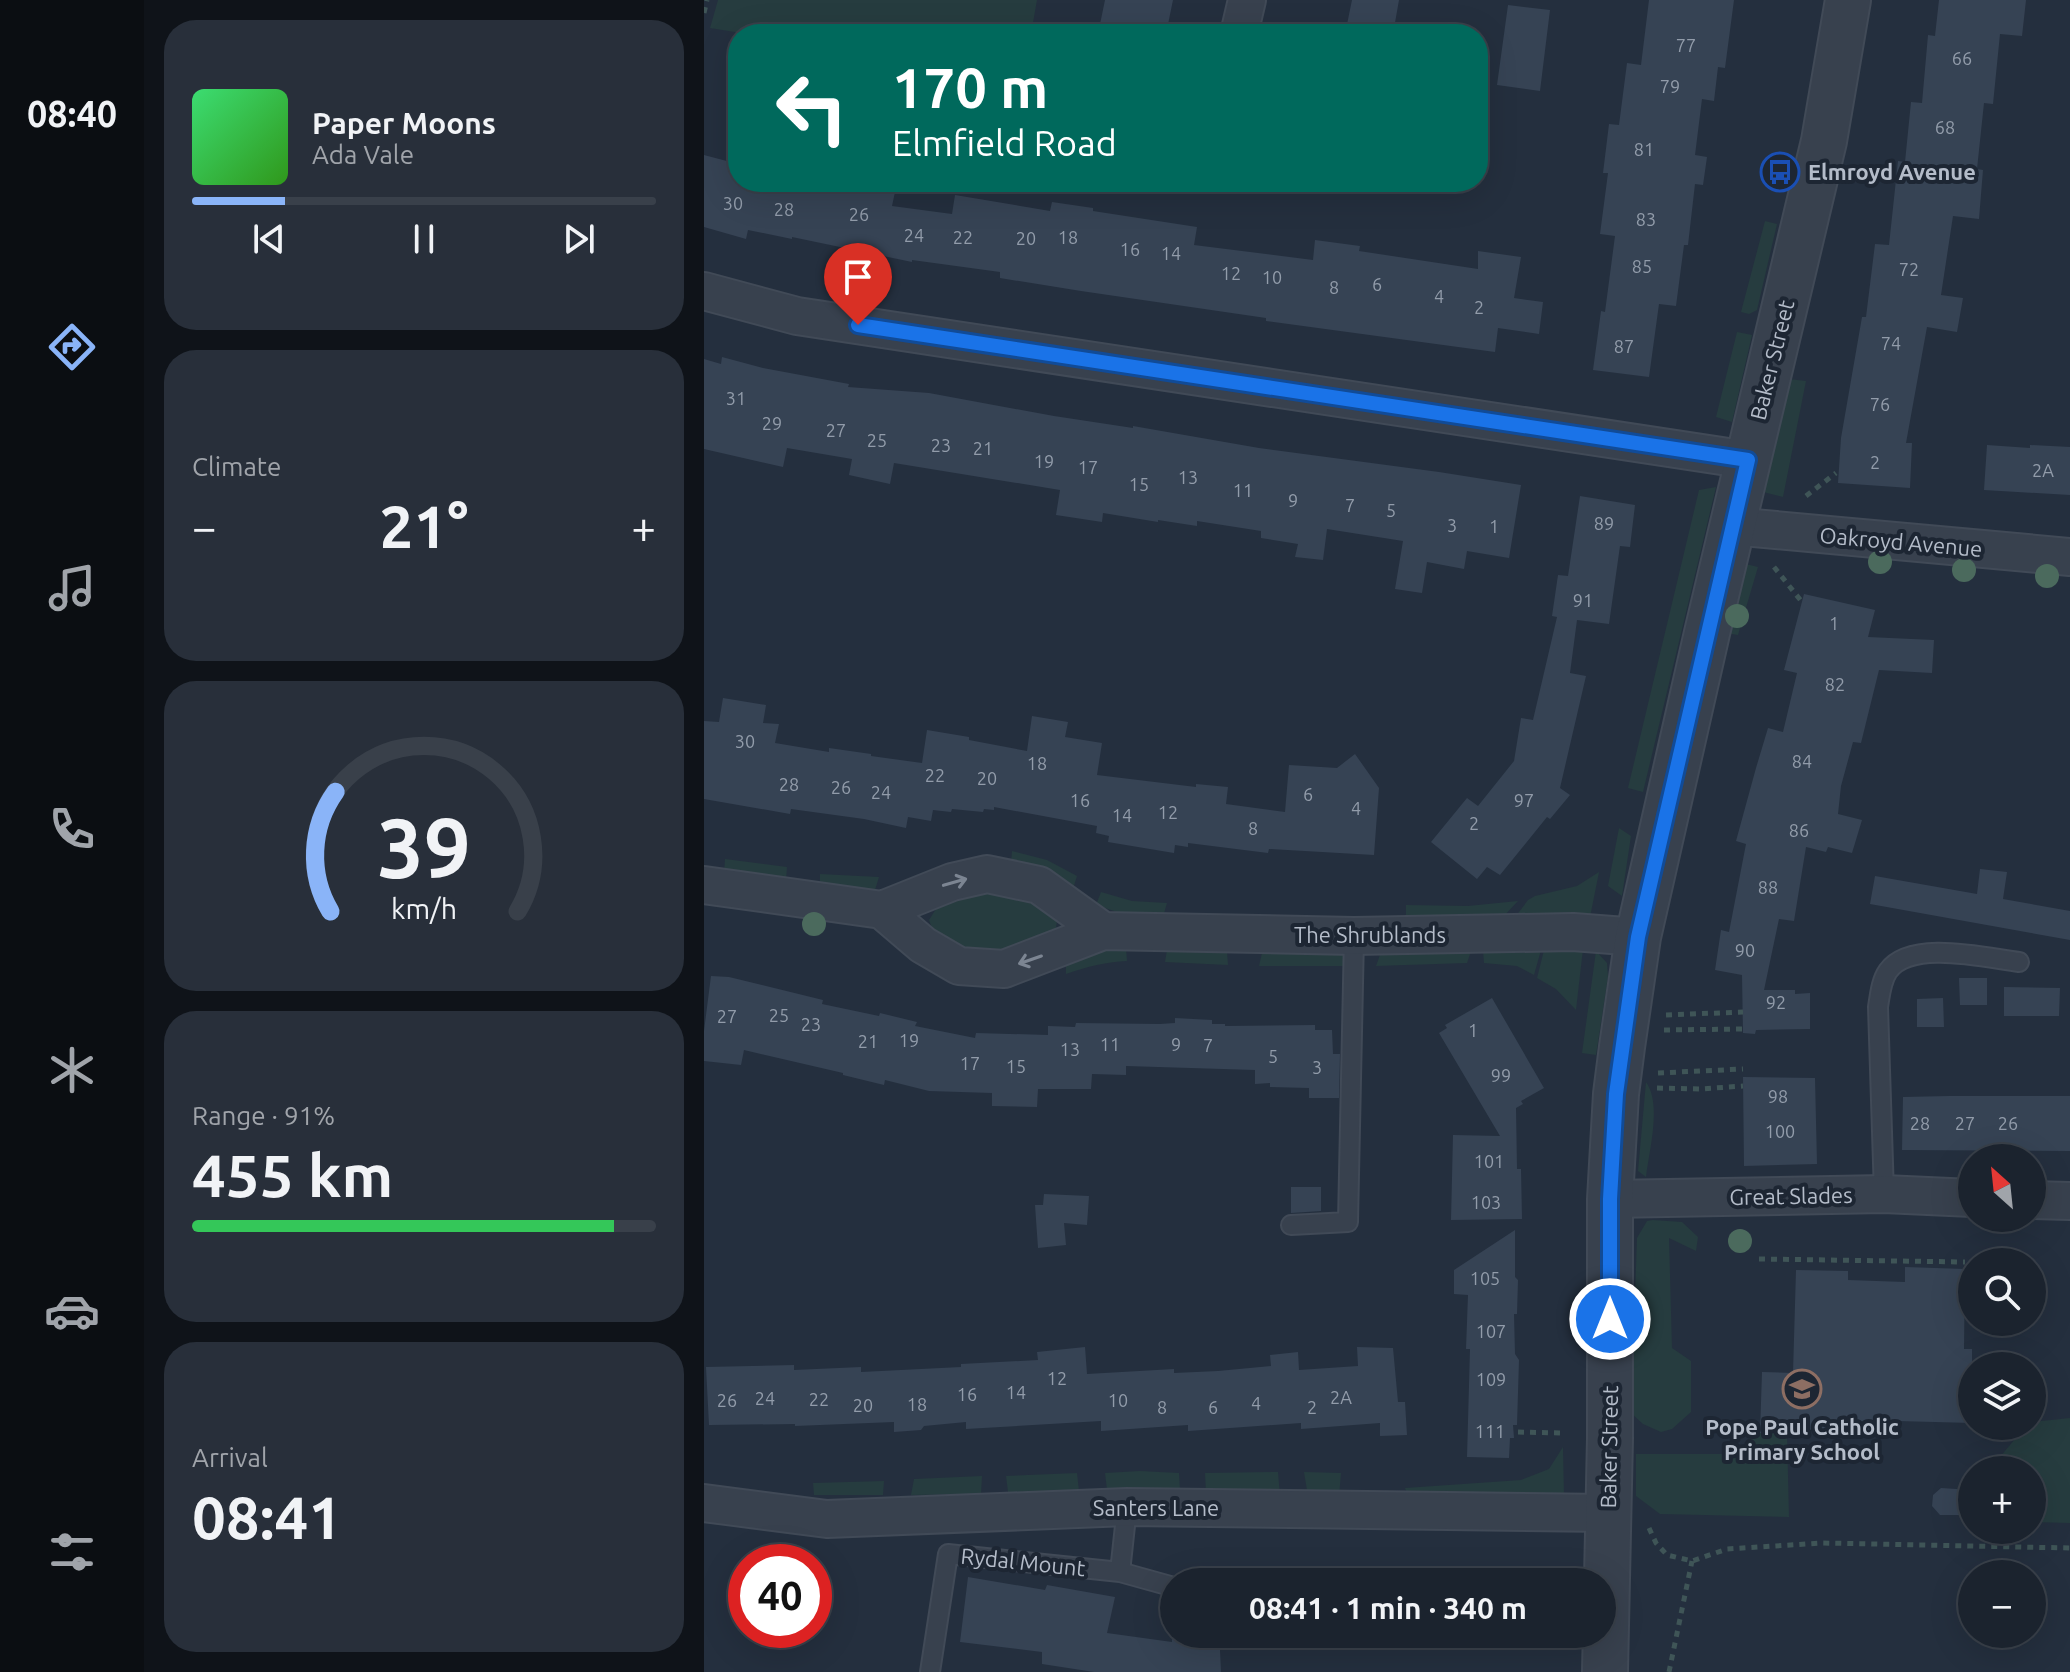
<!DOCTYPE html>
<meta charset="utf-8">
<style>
:root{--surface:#1b232e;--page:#282f3a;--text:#f1f3f6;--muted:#a0a4aa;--line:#39404a;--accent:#8ab4f8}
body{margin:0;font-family:Ubuntu,sans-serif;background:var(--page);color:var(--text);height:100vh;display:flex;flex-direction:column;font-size:30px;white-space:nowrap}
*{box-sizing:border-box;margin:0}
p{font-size:26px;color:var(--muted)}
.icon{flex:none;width:44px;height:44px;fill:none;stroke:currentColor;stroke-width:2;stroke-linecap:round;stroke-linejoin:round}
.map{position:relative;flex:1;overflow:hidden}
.panel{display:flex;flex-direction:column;gap:20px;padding:20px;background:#0f1319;width:560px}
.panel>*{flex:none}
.banner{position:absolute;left:24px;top:24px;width:760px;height:168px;border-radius:32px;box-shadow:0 8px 32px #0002,0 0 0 2px var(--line);background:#00695c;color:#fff;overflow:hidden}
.needle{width:52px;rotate:333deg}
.controls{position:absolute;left:1254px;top:1144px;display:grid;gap:16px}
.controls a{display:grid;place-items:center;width:88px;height:88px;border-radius:50%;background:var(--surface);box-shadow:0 8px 32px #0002,0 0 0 2px var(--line);font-size:40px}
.speed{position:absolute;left:24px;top:1544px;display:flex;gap:16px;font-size:40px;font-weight:700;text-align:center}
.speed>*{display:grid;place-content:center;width:104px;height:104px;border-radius:50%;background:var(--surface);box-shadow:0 8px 32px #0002,0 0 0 2px var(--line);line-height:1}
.speed .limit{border:12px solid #d22;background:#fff;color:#111}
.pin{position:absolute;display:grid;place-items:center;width:68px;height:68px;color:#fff;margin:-82px -34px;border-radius:50% 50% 50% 0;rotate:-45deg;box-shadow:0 0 8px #0007}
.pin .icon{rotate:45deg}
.me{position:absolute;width:88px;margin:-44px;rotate:0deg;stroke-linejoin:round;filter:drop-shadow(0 0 6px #0008)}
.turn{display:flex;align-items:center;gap:28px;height:168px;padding:0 32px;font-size:36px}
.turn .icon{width:104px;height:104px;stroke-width:2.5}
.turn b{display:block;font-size:56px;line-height:68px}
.big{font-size:60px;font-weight:600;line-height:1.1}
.panel .tile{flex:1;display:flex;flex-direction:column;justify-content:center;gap:12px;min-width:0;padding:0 28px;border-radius:32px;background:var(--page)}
.panel .dial{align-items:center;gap:0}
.dial svg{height:208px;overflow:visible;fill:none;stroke:var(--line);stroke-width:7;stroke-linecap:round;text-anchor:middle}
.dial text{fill:var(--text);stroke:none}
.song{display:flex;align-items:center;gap:24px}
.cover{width:96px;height:96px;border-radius:12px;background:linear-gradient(135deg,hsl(140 70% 55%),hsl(110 70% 35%))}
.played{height:8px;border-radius:4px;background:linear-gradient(90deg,var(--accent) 20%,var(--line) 20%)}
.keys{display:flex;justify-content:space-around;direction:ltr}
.heat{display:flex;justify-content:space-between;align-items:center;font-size:44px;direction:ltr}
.charge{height:12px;border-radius:6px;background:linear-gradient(90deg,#34c759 91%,var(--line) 0)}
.trip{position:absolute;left:456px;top:1568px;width:456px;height:80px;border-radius:40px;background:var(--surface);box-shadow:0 8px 32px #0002,0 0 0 2px var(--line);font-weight:600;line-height:80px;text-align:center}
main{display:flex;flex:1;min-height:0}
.tabs{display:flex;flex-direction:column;width:144px;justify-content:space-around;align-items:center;background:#0b0e12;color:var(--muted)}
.tabs .icon{width:56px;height:56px}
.tabs .selected{color:var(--accent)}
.tabs b{font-size:36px;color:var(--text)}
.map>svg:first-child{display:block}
.green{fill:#263c3f}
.building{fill:#364354}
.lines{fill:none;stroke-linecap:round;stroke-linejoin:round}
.service-casing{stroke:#414a57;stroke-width:22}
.minor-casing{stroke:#414a57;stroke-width:40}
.tertiary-casing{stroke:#414a57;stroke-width:48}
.path{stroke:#3f5557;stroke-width:5;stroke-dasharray:6 6;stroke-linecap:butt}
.service{stroke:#38414e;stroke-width:18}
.minor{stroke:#38414e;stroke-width:36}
.tertiary{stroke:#38414e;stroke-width:44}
.tree{fill:#4b6a5d}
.oneway{stroke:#7c8592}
.route-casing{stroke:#114b97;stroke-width:20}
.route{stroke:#1a73e8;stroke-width:14}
.labels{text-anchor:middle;stroke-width:8;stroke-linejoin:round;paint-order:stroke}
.number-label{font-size:18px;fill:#929caa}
.poi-label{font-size:22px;font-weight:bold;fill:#b4bcc9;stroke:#1d2633;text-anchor:start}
.street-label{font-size:22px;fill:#b4bcc9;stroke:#1d2633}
</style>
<main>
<nav class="tabs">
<b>08:40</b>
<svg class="icon selected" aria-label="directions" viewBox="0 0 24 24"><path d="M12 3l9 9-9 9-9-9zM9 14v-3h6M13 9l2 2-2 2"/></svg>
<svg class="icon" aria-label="music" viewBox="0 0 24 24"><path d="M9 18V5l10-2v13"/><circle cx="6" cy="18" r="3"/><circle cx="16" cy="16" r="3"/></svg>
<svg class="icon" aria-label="phone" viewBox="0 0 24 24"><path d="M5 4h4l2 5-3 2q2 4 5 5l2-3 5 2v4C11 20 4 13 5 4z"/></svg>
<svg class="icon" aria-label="climate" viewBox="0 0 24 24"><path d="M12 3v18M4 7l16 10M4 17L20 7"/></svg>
<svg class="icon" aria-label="car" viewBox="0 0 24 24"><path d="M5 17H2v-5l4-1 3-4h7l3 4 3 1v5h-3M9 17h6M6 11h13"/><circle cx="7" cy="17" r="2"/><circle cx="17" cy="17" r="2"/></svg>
<svg class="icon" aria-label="filters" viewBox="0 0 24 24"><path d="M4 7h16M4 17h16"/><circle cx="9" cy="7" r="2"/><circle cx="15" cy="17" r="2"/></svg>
</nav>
<section class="panel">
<div class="tile">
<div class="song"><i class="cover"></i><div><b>Paper Moons</b><p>Ada Vale</p></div></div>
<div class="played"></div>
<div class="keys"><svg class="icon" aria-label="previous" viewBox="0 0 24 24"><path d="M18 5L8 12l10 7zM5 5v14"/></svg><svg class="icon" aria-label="pause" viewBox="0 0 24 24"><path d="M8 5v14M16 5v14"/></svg><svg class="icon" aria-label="next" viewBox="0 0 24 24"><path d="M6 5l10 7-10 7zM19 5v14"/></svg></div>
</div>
<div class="tile"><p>Climate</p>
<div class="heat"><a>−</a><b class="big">21°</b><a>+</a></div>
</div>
<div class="tile dial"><svg viewBox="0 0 100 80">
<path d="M14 69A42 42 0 1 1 86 69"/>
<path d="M14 69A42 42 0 0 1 16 23" stroke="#8ab4f8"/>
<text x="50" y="56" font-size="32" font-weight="700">39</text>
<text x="50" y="72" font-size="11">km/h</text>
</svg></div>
<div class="tile"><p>Range · 91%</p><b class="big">455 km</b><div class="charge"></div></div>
<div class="tile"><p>Arrival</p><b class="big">08:41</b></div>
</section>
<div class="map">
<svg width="1366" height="1672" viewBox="0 0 1366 1672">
<rect width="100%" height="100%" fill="#242f3e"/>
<path class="green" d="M14,0H333L327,34H43L6,28Z
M1061,221L1073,224L1053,310L1045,314L1037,312Z
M1033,332L1048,335L1028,422L1012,417Z
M1085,379L1102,381L1079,497L1059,492Z
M1012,487L939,792L924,788L995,490Z
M1042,564L1054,567L1034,635L1022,633Z
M915,828L927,836L918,896L904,886Z
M308,851L343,860L373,876L368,892L307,864Z
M21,859L83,867L82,881L20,873Z
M895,872L886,917L812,916L824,900L831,896L873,886Z
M116,874L175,877L171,890L116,889Z
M309,887L354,915L351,933L278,957L232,938L225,920L239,898Z
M397,892L428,901L463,903L459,917L419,914L392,905Z
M814,901L798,918H702V905L764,906Z
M422,948L423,961C401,962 382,967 362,974V960L384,953Z
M879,949L872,1010L852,989L833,978L840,950Z
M463,950L523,951L524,965L461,962Z
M837,950L830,975L813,966L780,963L779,951Z
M767,951L763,963L672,966L677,952Z
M892,951L903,963L904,977L892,1055L878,1053Z
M558,953H644L643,966H555Z
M942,1082C958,1104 945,1151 942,1177L934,1171Z
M949,1220L978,1222L994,1237L992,1251L965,1238L968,1348L987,1361V1412L968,1429L957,1432L939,1424L927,1413L933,1238L943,1221Z
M1366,1418V1523L1328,1522V1470H1285L1322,1426H1328V1422Z
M1056,1433H1083L1085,1517L956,1514L932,1496V1454H1044L1045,1438Z
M859,1447L860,1496L703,1493L701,1488L817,1480L845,1469Z
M436,1471L475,1473L476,1490H403L401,1473Z
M574,1472L576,1496L502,1493L501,1473Z
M600,1472L637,1473L635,1497L604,1496Z
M373,1473L375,1491L304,1492L302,1476Z
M278,1476L277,1494L207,1495L210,1479Z
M180,1481L179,1495H110L109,1483Z"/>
<path class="building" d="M401,0H469L462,34H422L395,29Z
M648,0H695L689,34H641Z
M945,0H1030L1021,68L1014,67L1010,101L998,99L991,155L1003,157L999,185L991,184L984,245H980L972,306L955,304L945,377L889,370L897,311L901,312L911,236L896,234L904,173H899L905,124L915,125L923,63L937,65Z
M1235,0H1322L1318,36L1296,34L1289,104L1280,103L1273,169L1279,170L1275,219L1249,216L1237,295L1259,298L1253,332L1223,327L1202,443H1208L1206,488L1134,483L1137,438L1158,317H1162L1171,244L1185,245L1194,161L1201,162L1207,102L1218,103L1224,35L1231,36Z
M804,5L846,10L836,91L793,85Z
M0,155L34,164V182H157V185L191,192L188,206L248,214L251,195L346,211L348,202L389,208V211L493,227L490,245L609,260L611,240L656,246L655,251L774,269V251L817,257L810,298L839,302L835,334L794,328L791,352L562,321V318L377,291L296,278V272L208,260V262L88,237V239L44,230L42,239L0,227Z
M18,357L59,368L145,384L144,387L225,393L350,416L429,428V426L555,448L735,472L817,485L805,558L763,551L760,569L723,562L718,593L691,589L699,541L623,529L619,560L591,557L594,544L557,538V531L493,521V526L454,520V522L399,513L398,522L352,515L356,490L190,463L186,484L145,475L148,459L83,448L79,467L0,449V359L17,364Z
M1283,445L1326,448V445L1366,447V495L1280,490Z
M876,496L931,505L926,547L916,546L905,624L873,620L866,673L882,676L856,788L866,795L846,819L843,817L796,875L783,867L773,879L727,842L763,798L774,806L810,761L817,718L829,720L853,617L848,616L854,575L864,576Z
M1100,594L1171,610L1164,637L1230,640L1228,673L1175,670L1157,743L1149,742L1137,786L1134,814L1158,820L1148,853L1124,847L1122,852L1102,847L1090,921L1075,919L1060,990H1091V994L1106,993V1029L1052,1030L1051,1034L1039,1033L1038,975L1011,970L1017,930L1025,932L1042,844L1032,841L1052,768L1064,728L1079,732L1093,673L1080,670Z
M19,698L62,705L59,723L75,724L71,743L125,752V748L167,754V756L218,763L223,730L265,737V740L323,751L328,716L364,722L361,737L398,743L393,775L492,787V784L524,787L522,804L581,812L585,765L633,768L651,754L675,788L670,855L565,849L564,853L484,843V847L471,845L470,853L404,842L405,836L392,833L393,826L290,807V810L280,809L279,812L248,809L247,812L229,810L227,821L204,817L202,828L160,819L87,809L86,814L0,799V721L15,722Z
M1276,869L1303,872L1299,899L1366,911V940L1166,904L1171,876L1273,894Z
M7,976L25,977L119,1000L118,1004L175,1016L176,1013L213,1022L211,1026L271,1038L272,1033L344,1035V1026L371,1027L372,1023L456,1024L471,1023V1018L508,1020V1024H521V1026L611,1025V1030H628L629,1054H636L635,1098H605V1088L566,1087V1083L551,1084V1070L422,1066V1075L388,1074L387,1089H334L333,1107L288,1106V1093L225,1091L181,1080L180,1085L139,1075V1073L40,1050L37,1065L0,1061V1031Z
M1255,978H1283V1005H1256Z
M1300,987L1356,988L1355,1016H1300Z
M788,998L840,1088L817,1101L819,1104L812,1108L813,1169H817L818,1219L747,1220L749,1135L796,1136L735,1033L743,1028L741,1025Z
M1239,998L1240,1027H1213V999Z
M1039,1077L1111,1078L1113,1164L1040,1166Z
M1245,1096H1366V1151L1198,1150L1199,1097Z
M587,1187H617V1211L587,1213Z
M340,1194L385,1196L383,1225L360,1223L362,1245L334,1248L331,1205H339Z
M811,1230V1277L814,1280L813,1314H810L811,1354L815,1360L813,1425H809L810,1438H806L805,1458L763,1457L766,1349H762L764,1295L750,1294V1270Z
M1201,1267L1261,1269L1260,1349H1268V1423L1193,1421V1435L1056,1433L1058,1372L1089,1373L1092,1270L1144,1271V1280L1201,1282Z
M381,1347L383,1374L470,1369V1373L514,1371L567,1366L566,1355L594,1352L595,1370L654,1366L653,1347L689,1348L694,1402H701L703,1435L676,1436V1423L597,1429V1423L484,1431V1425L397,1431V1421L262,1429V1422L220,1426L217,1430L190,1432V1422L91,1426V1424L5,1425L2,1367L90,1365V1370L157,1367V1372L257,1367V1364L334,1360L333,1352Z
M1237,1488L1268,1490V1506L1256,1515H1236L1228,1506L1229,1495Z
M264,1577L341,1590L343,1585L411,1597L403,1633L468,1642V1639L505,1642L516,1650L517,1672H390L338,1664V1652L256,1642Z"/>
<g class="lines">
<defs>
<path id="service" d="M1180,1194L1174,1007C1176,995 1177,981 1184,971C1207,939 1282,958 1315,962
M587,1225L644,1222L650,936
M423,1507L416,1572L470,1587
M226,1672L244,1554L416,1572"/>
<path id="minor" d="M535,34L543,0
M0,291L93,316L1044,460
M1028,526L1366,557
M0,885L178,910L248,882L283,874L335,885L399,931
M178,910L219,945L255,966L300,969L399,931L650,936L869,932L934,937
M906,1199L1180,1194L1268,1198
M1328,1200L1366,1201
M0,1503L123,1519L423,1507L905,1513"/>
<path id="tertiary" d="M901,1672L906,1438V1199L912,1094L918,1047L934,937L1003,633L1120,141L1144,0"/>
</defs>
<use href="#service" class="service-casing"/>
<use href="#minor" class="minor-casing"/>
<use href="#tertiary" class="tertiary-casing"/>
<path class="path" d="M0,13L3,0
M1102,496L1132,473
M1070,567L1098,602
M962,1015L1039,1012
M960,1030L1039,1029
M954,1073L1039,1069
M953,1088L996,1089L1039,1086
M1055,1259L1261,1262
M814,1432L861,1433
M945,1528L952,1543L963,1555L988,1561L1023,1549L1119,1543L1366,1548
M965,1672L988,1561"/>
<use href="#service" class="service"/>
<use href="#minor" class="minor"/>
<use href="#tertiary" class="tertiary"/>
</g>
<g class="tree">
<circle cx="1176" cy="562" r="12"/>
<circle cx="1260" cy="570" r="12"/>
<circle cx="1343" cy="576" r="12"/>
<circle cx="1033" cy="616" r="12"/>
<circle cx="110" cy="924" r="12"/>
<circle cx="1036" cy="1241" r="12"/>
</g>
<defs><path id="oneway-shaft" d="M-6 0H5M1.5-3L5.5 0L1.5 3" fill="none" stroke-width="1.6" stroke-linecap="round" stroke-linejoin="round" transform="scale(2)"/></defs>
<g class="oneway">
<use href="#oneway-shaft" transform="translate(251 882) rotate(-16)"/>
<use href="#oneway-shaft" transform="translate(326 960) rotate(161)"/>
</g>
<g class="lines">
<defs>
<path id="route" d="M154,325L1044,460L934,937L912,1094L906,1199V1319"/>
</defs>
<use href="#route" class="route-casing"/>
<use href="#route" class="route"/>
</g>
<defs>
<symbol id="bus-ring" viewBox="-11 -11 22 22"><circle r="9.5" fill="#1d2633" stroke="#1a4fb4" stroke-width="1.5"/><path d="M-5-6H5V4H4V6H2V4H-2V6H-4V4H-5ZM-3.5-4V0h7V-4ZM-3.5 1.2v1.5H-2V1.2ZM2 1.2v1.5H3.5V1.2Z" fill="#1a4fb4"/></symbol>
<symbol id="school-ring" viewBox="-11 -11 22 22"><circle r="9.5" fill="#1d2633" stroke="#8d6e63" stroke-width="1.5"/><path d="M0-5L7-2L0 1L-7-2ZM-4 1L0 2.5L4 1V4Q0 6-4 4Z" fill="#8d6e63"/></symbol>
</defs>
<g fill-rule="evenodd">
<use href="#bus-ring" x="1054" y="150" width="44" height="44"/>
<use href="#school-ring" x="1076" y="1367" width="44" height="44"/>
</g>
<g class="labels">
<g class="number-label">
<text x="982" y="52">77</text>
<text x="1258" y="65">66</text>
<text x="966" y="93">79</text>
<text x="1241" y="134">68</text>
<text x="940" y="156">81</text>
<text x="29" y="210">30</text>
<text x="80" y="216">28</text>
<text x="155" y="221">26</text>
<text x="942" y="226">83</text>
<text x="210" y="242">24</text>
<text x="259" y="244">22</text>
<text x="364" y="244">18</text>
<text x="322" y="245">20</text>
<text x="426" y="256">16</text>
<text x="467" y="260">14</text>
<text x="938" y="273">85</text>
<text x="1205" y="276">72</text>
<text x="527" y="280">12</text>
<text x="568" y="284">10</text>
<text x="673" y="291">6</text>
<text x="630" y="294">8</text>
<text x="735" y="303">4</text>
<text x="775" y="314">2</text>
<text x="1187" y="350">74</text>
<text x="920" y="353">87</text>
<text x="32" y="405">31</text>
<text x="1176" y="411">76</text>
<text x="68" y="430">29</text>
<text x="132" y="437">27</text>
<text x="173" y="447">25</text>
<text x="237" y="452">23</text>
<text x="279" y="455">21</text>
<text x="340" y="468">19</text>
<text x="1171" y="469">2</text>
<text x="384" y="474">17</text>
<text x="1339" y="477">2A</text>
<text x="484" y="484">13</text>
<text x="435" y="491">15</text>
<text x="539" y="497">11</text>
<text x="589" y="507">9</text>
<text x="646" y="512">7</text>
<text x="687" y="517">5</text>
<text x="900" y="530">89</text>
<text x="748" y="532">3</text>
<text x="790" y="533">1</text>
<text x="879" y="607">91</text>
<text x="1130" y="630">1</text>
<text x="1131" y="691">82</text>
<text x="41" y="748">30</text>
<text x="1098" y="768">84</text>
<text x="333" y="770">18</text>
<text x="231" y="782">22</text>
<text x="283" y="785">20</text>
<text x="85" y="791">28</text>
<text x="137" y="794">26</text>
<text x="177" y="799">24</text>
<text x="604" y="801">6</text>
<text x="376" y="807">16</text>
<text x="820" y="807">97</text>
<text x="652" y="815">4</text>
<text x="464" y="819">12</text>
<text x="418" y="822">14</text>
<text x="770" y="830">2</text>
<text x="549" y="835">8</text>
<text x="1095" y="837">86</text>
<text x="1064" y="894">88</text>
<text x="1041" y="957">90</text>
<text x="1072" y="1009">92</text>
<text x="75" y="1022">25</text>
<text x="23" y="1023">27</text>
<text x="107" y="1031">23</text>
<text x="769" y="1037">1</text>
<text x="205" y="1047">19</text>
<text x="164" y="1048">21</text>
<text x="406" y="1051">11</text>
<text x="472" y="1051">9</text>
<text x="504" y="1052">7</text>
<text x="366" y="1056">13</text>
<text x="569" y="1063">5</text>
<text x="266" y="1070">17</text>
<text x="312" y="1073">15</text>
<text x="613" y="1074">3</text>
<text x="797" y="1082">99</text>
<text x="1074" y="1103">98</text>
<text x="1216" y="1130">28</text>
<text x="1261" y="1130">27</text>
<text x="1304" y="1130">26</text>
<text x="1076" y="1138">100</text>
<text x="785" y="1168">101</text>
<text x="782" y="1209">103</text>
<text x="781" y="1285">105</text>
<text x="787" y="1338">107</text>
<text x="353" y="1385">12</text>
<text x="787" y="1386">109</text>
<text x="312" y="1399">14</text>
<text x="263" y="1401">16</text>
<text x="637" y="1404">2A</text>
<text x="61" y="1405">24</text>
<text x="115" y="1406">22</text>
<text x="23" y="1407">26</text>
<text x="414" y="1407">10</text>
<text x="552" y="1410">4</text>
<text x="213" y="1411">18</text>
<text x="159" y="1412">20</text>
<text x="458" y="1414">8</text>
<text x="509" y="1414">6</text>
<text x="608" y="1414">2</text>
<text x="786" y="1438">111</text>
</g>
<g class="poi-label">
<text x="1104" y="180">Elmroyd Avenue</text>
<text x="1098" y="1435" text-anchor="middle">Pope Paul Catholic<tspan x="1098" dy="25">Primary School</tspan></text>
</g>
<g class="street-label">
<text transform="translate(1068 360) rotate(-76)" y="8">Baker Street</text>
<text transform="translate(1197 542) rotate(5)" y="8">Oakroyd Avenue</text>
<text x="666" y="943">The Shrublands</text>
<text transform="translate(1087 1196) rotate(-1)" y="8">Great Slades</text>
<text transform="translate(905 1447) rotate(-89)" y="8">Baker Street</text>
<text x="452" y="1516">Santers Lane</text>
<text transform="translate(319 1562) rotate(6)" y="8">Rydal Mount</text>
</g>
</g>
</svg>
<div class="controls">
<a><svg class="needle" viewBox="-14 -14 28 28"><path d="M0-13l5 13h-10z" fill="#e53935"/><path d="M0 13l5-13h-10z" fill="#a0a4aa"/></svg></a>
<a><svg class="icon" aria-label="search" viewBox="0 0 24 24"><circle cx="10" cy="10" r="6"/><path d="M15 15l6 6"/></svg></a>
<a><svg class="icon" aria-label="layers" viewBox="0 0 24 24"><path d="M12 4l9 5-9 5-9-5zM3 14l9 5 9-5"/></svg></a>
<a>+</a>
<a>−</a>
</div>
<div class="speed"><div class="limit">40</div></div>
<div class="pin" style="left:154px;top:325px;background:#d93025"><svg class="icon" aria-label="arrive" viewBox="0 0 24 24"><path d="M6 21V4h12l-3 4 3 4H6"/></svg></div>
<svg class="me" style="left:906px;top:1319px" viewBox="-20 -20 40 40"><circle r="17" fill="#1a73e8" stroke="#fff" stroke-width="3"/><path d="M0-11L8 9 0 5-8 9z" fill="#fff"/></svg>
<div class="trip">08:41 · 1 min · 340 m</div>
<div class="banner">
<div class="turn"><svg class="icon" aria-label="left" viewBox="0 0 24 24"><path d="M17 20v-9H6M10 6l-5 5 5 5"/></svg><div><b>170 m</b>Elmfield Road</div></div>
</div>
</div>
</main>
